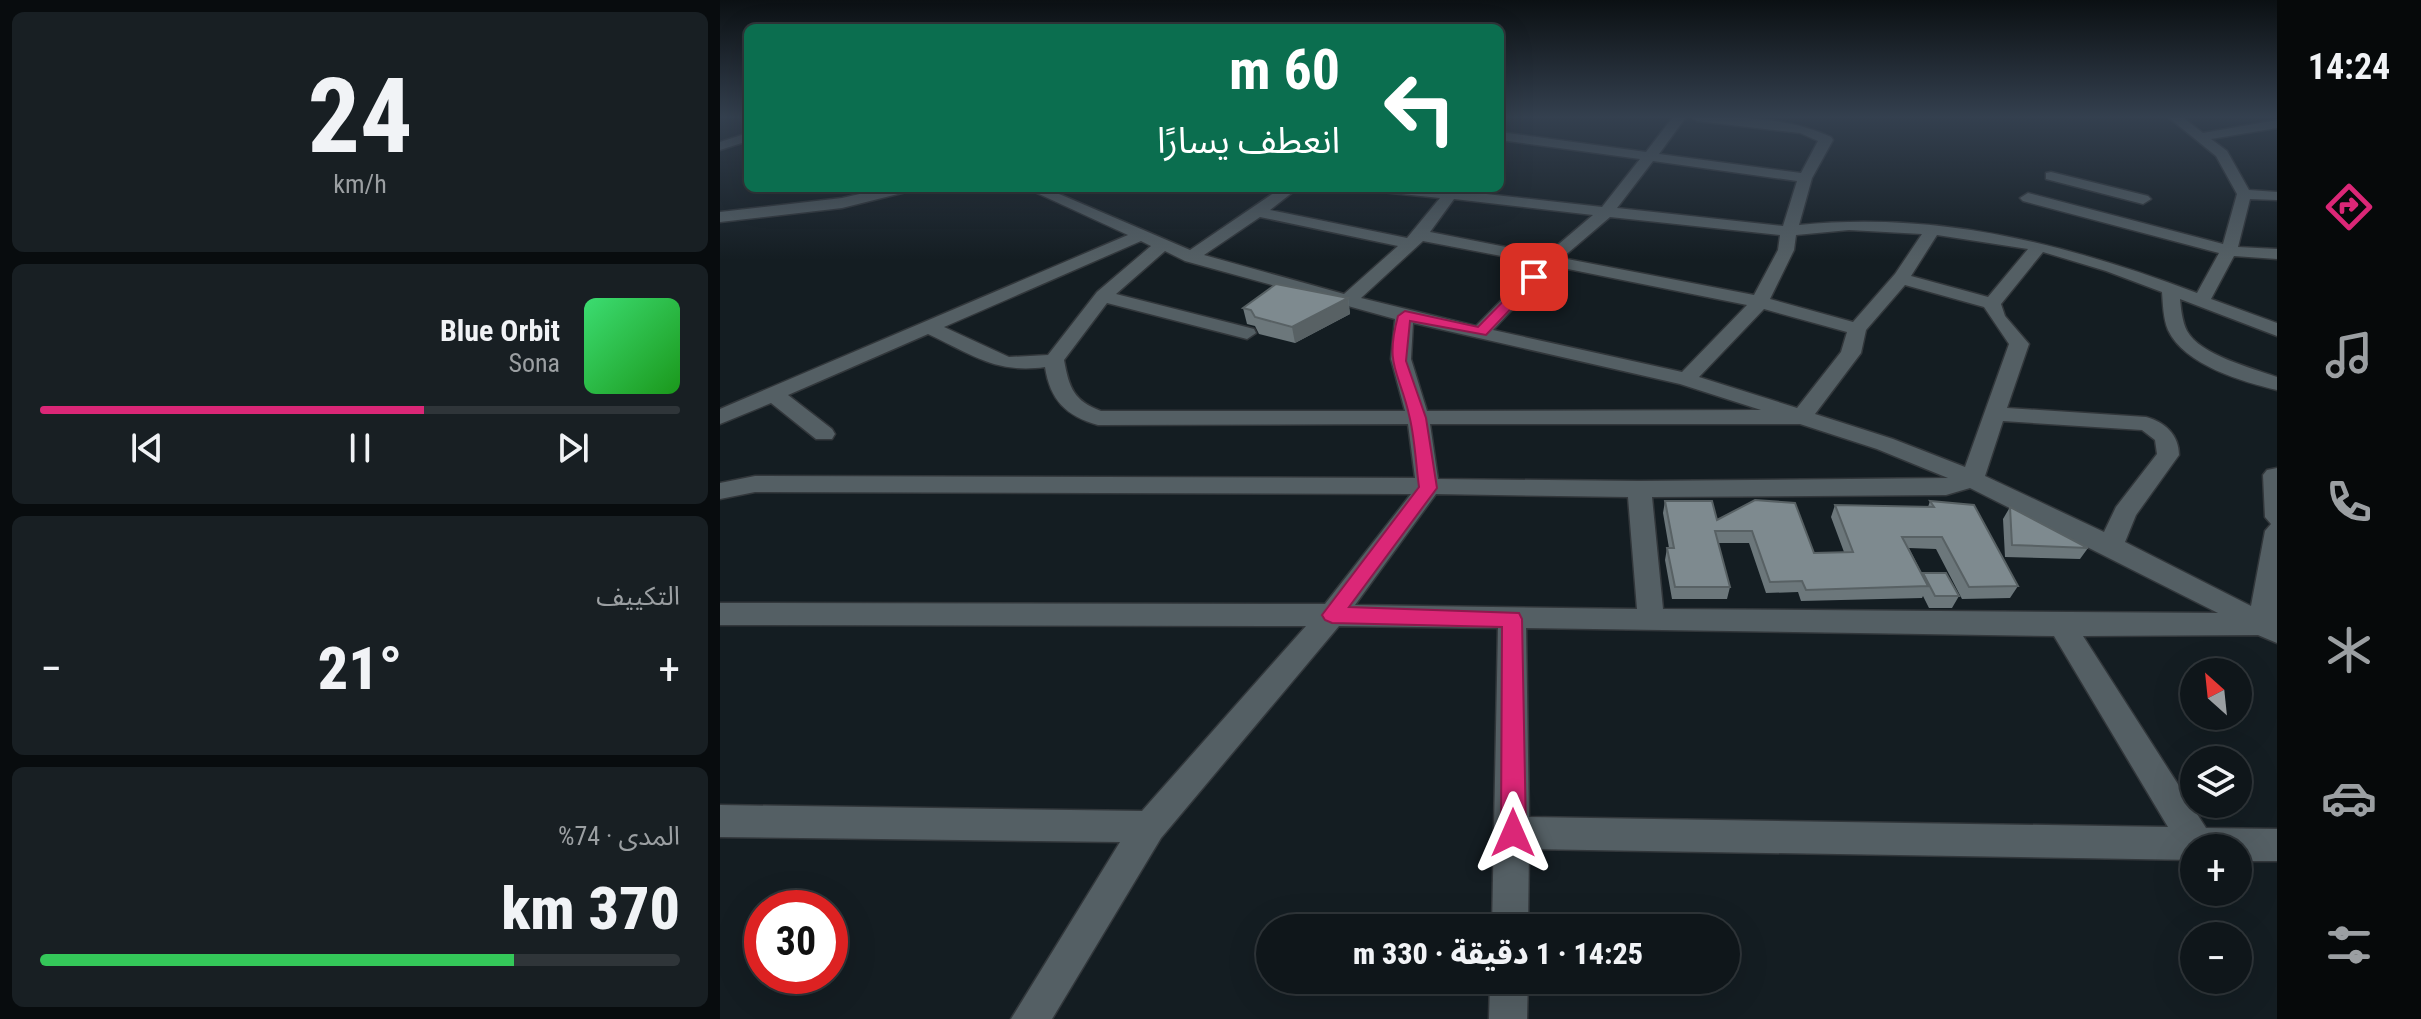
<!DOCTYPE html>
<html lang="ar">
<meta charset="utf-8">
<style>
:root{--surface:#0f161a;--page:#181f23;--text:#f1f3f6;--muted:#9b9fa2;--line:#2f3539;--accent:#db2777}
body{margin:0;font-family:"Roboto Condensed","Noto Sans Arabic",sans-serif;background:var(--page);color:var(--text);direction:rtl;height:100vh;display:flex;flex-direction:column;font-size:30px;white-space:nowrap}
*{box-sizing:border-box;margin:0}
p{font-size:26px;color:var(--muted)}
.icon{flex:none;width:44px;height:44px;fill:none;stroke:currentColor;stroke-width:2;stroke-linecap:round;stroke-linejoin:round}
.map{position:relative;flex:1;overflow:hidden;direction:ltr}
.details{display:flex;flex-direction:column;gap:12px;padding:12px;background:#080c0e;width:720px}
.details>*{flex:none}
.guide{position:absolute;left:24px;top:24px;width:760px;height:168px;border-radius:12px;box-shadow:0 8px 32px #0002,0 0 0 2px var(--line);direction:rtl;background:#0b6e4f;color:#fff;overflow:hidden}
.needle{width:52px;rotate:333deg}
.buttons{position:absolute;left:1460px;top:658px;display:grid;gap:16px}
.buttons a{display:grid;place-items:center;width:72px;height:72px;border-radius:50%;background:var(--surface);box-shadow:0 8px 32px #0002,0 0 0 2px var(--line);font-size:40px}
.speed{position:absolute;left:24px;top:890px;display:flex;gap:16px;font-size:40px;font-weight:700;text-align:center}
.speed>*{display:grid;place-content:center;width:104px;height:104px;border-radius:50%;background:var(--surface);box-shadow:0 8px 32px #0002,0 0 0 2px var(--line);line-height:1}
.speed .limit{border:12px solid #d22;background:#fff;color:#111}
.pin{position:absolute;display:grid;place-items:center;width:68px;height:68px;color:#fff;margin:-34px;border-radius:16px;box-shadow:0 4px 12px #0006}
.me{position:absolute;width:88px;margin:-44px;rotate:0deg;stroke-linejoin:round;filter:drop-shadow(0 0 6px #0008)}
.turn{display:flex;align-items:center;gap:28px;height:168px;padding:0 32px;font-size:36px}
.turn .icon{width:104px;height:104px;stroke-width:2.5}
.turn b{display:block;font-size:56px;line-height:68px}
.big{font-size:60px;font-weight:800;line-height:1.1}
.details .card{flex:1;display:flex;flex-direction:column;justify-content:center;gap:12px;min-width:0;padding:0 28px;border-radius:12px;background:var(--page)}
.details .dial{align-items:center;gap:0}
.dial b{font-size:104px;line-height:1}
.song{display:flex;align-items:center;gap:24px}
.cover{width:96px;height:96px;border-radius:12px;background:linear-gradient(135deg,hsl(140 70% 55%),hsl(120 70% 35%))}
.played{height:8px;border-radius:4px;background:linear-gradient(90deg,var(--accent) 60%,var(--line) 60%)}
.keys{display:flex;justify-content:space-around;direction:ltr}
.heat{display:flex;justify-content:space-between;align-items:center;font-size:44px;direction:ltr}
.charge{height:12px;border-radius:6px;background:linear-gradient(90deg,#34c759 74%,var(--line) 0)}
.trip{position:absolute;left:536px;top:914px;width:484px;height:80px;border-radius:40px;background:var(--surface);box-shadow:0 8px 32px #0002,0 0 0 2px var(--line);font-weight:800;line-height:80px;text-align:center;direction:rtl}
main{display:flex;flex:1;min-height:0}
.tabs{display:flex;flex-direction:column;width:144px;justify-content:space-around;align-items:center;background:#06090a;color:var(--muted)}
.tabs .icon{width:56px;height:56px}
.tabs .selected{color:var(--accent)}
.tabs b{font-size:36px;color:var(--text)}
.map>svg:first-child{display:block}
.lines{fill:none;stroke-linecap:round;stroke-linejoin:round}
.minor-casing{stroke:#32373b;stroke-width:3}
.minor{fill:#545f64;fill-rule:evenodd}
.wall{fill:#6c777b}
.shaded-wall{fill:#586164}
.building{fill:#7e8a8f;stroke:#586164;stroke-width:2}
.route{fill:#db2777;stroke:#8e194d;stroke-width:2}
</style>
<main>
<nav class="tabs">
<b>14:24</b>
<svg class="icon selected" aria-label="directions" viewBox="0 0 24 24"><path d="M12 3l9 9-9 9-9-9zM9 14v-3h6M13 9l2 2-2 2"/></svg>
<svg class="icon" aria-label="music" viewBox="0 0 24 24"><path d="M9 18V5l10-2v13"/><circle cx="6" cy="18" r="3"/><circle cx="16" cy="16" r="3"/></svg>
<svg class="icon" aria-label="phone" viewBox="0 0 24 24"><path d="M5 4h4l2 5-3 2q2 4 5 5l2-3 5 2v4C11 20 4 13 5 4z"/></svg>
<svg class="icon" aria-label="climate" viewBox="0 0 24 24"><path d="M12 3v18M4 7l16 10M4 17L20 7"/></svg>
<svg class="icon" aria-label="car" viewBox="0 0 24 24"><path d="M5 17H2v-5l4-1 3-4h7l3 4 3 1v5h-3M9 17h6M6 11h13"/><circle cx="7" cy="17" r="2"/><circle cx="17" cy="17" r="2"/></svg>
<svg class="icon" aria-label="filters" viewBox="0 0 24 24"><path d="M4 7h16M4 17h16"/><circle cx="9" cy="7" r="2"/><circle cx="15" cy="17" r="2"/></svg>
</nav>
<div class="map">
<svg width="1557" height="1019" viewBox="0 0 1557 1019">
<rect width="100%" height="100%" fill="#141d22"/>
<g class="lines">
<defs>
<path id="minor" d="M953,117H966L939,154L1081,173L1098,141L1080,133L977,121L971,117C1018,117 1068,117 1111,137L1113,140L1092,178L1079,225C1219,211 1347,244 1477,293L1499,253L1303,201L1300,198L1308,193L1503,244L1517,194L1496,156L1448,117H1462L1483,133L1557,120V128L1491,139L1507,151L1529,190L1557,192V200L1530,199L1518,247L1557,249V259L1514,256L1491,299L1557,323V336L1460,299C1461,309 1462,321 1467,331C1480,355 1532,368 1557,377V390C1523,382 1464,365 1448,330C1443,318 1443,304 1442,292L1386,271L1323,252L1281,304L1285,316L1309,344L1287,408L1426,417C1445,422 1459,435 1459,455L1416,515L1405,542L1531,606L1545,531L1551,524L1545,517L1543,475L1547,470L1557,468V643L1538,635L1363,636L1486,828L1557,829V861H1518V848H1474V860L809,849L808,928H772L778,628L619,626L441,838L332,1019H291L400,842L0,837V805L422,811L586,626L0,625V603L605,604L691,494L35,492L0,499V483L35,476L695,478L688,424L378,425C346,416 330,400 325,367C276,374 251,354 208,334L68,395L112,429L115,434L112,439H96L51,403L0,424V409L408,235L306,188H325L470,250L561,188H578L550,210L687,238L720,198L662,192L655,188H742L740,191L882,207L920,159L780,140V132L926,152ZM933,161L1077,181L1063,226L897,208ZM734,199L873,215L826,255L710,232ZM540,217L678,246L624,294L484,255ZM890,217L1060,235L1058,250L1034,295L842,258ZM1129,230L1202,234L1175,274L1133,322L1050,299L1074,250L1076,235ZM1217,235L1308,249L1268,297L1191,276ZM421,241L431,246L377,292L328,355L289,357L224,327ZM703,241L818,263L756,326L641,298ZM445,251L465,261L675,319L671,359L685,411H381C354,401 349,388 344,360L387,303L527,339L536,333L534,329L396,294ZM833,266L1027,305L962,372L773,330ZM1185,285L1264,307L1289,344L1245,467L1173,439L1095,414L1141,353L1146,330ZM1044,309L1127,332L1121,352L1077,408L979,377ZM693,323L960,384L1041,410L707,411L691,359ZM1283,421L1422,430L1435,440L1437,454L1396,507L1384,532L1265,476ZM710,424H1080L1157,449L1228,478L919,481L718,479ZM1250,488L1498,613L943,609L932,497L1226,495ZM716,494L908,497L917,609L635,605ZM806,628L1334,636L1448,827L809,817Z
M28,133V141L0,150V142Z
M1331,172L1428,196L1431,199L1423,204L1326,179V173Z
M166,188H192L190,191L122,208L0,222V212L122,198Z
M770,980H808L807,1019H769Z"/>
</defs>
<use href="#minor" class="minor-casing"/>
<use href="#minor" class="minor"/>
</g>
<path class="wall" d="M628,298L630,314L575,343L539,334L535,326L527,324L523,308Z
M1035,500L1094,553L1124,552L1111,517L1115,505L1208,507L1210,501L1298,586L1290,598L1242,599L1216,549L1189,548L1202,574L1203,573L1239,596L1232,608H1209L1203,596L1202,598L1081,601L1078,592L1046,593L1029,543H998L1010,587L1007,599H952L945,560L947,548H949L943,513L945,501L997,520Z
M1290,507L1368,548L1360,559L1285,557L1283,519Z"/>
<path class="shaded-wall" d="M628,298L630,314L575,343L572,327Z"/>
<path class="building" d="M556,284L628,298L572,327L535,317L531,310L523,308Z
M1035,500L1075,503L1094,553L1133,552L1115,505L1214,507L1210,501L1254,505L1298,586L1249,587L1222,537H1182L1208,586L1086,590L1082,581L1050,582L1032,531H995L1010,587H955L947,548H954L945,501H992L997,520Z
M1290,507L1368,548L1292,545Z
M1203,573H1226L1239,596H1215Z"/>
<linearGradient id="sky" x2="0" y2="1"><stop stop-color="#0b1013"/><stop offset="0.45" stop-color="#34404f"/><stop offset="1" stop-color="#34404f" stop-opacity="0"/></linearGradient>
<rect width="1557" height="260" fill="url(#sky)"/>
<path class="route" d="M810,274L821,277L766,335L690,321L686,361L706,418L717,488L629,607L799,613L802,619L806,833L802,842L793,846L784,842L781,833L782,627L612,623L605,620L602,615L699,487C696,465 695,441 690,419C680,371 664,368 678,316L685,311L758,327Z"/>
</svg>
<div class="buttons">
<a><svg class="needle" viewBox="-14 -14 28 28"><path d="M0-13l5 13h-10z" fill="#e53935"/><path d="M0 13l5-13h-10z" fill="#9b9fa2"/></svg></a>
<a><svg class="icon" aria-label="layers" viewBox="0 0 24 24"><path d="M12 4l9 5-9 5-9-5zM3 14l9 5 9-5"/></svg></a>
<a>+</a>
<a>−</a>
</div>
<div class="speed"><div class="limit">30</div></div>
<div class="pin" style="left:814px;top:277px;background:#d93025"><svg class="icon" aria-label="arrive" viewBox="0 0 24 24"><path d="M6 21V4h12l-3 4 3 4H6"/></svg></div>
<svg class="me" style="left:793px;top:833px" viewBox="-20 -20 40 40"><path d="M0-17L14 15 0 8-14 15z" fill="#db2777" stroke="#fff" stroke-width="4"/></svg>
<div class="trip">14:25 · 1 دقيقة · 330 m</div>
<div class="guide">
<div class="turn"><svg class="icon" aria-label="left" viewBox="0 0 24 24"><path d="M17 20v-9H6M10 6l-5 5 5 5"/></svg><div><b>60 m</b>انعطف يسارًا</div></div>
</div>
</div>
<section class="details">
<div class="card dial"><b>24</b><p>km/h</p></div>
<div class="card">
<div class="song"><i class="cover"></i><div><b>Blue Orbit</b><p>Sona</p></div></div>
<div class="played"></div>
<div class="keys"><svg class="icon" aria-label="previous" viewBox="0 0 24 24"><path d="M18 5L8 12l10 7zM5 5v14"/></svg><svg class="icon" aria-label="pause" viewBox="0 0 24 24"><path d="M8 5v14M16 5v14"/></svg><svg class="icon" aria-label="next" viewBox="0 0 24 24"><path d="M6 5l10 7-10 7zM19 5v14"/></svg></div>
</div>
<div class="card"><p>التكييف</p>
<div class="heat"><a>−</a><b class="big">21°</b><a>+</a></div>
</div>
<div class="card"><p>المدى · 74%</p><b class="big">370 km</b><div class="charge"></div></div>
</section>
</main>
